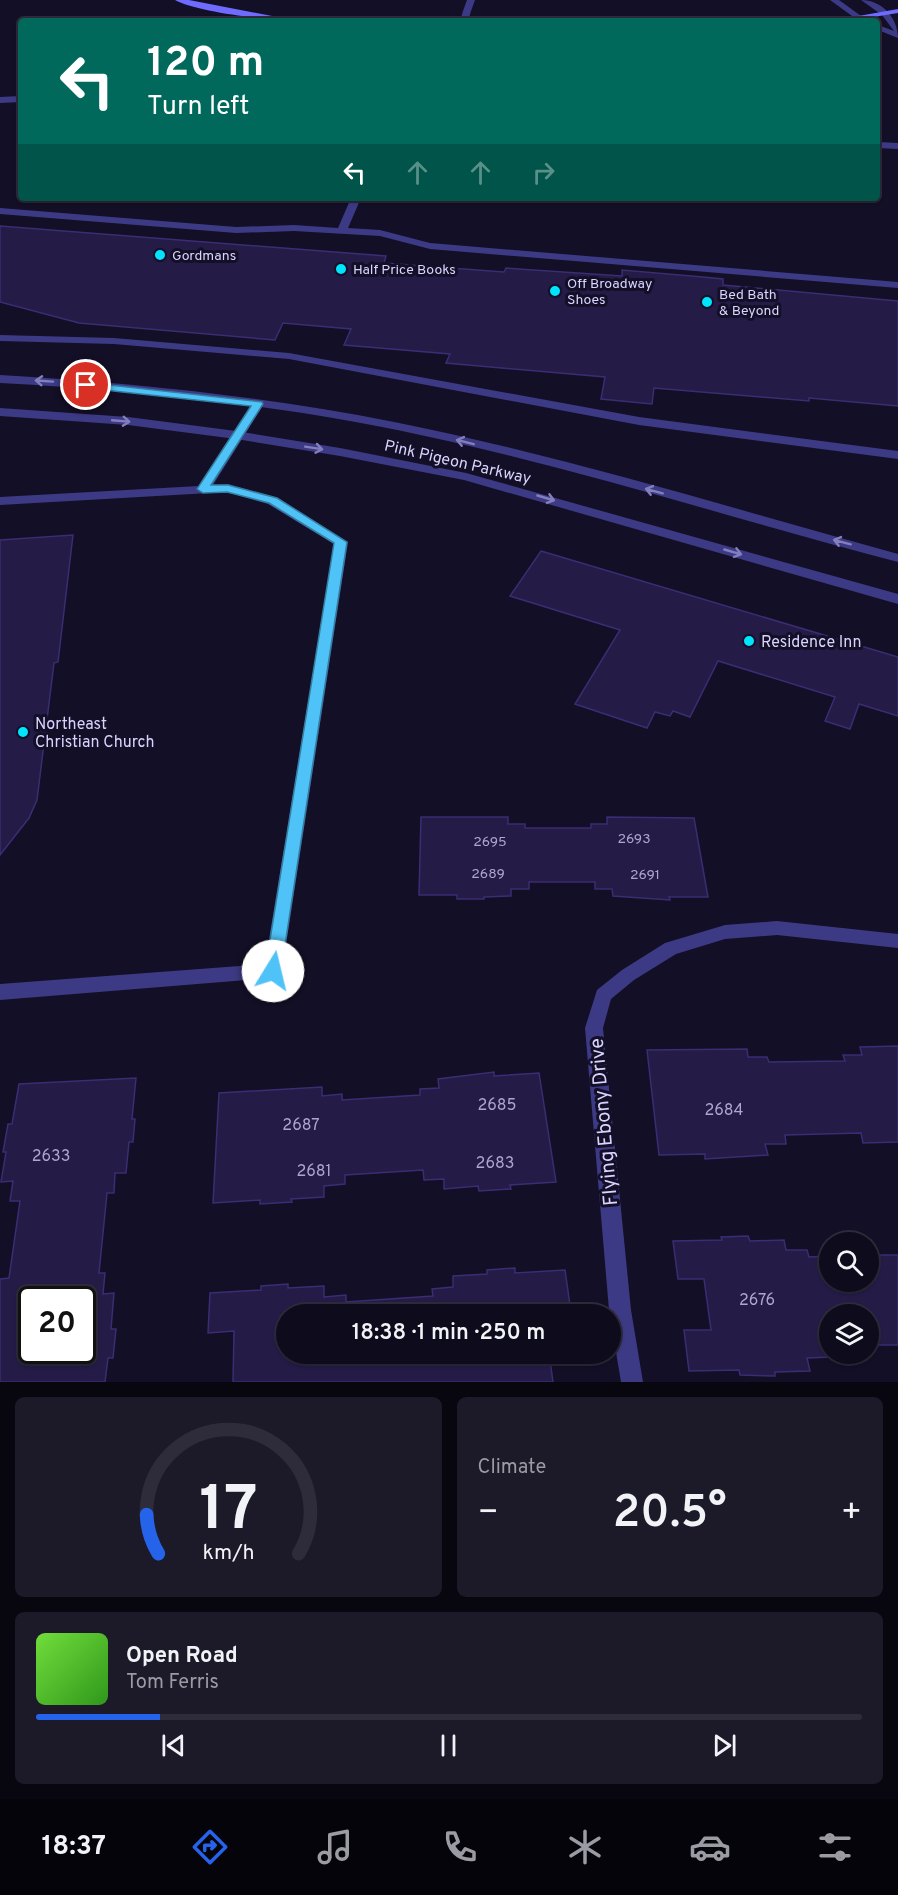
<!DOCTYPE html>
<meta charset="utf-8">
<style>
:root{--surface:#0e0b1c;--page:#1c1929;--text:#f1f3f6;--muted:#9b9ba3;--line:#2e2b3b;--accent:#2563eb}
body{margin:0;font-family:Overpass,sans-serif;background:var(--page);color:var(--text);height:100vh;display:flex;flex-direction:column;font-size:22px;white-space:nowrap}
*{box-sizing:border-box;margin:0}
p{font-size:20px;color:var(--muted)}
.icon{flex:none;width:33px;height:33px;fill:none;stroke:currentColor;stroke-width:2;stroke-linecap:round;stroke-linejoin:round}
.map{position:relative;height:1382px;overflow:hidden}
.details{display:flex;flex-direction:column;gap:15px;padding:15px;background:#08060f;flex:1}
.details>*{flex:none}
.top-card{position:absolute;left:18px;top:18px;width:862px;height:183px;border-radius:6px;box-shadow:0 2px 4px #0004,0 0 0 2px var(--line);background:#00695c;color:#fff;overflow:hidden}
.fabs{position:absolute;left:819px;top:1232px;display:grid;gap:12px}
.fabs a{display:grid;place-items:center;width:60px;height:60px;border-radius:50%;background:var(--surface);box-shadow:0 2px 4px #0004,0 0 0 2px var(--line);font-size:30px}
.speed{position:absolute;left:18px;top:1286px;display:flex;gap:12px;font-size:30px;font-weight:700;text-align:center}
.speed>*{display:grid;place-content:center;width:78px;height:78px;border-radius:50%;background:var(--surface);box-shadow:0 2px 4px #0004,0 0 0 2px var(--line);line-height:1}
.speed .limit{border:3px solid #111;border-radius:9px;background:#fff;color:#111}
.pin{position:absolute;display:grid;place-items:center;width:51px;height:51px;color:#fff;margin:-26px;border:3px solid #fff;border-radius:50%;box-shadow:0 2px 6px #0007}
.me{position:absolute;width:66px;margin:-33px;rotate:9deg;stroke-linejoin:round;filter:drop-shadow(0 0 4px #0008)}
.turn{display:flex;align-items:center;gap:21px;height:126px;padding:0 30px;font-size:27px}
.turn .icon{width:78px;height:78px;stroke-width:2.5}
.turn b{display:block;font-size:42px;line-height:51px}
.lanes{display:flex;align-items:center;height:57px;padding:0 30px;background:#0003;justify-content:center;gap:30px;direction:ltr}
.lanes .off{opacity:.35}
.big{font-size:45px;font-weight:600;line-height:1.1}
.details .widget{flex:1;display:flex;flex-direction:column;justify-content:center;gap:9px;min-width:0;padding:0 21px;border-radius:9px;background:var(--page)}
.details .dial{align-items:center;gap:0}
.dial svg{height:156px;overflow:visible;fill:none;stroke:var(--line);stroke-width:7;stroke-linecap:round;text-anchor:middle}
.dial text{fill:var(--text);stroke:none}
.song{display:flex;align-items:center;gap:18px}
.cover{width:72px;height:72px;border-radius:9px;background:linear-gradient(135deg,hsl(100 70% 55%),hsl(110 70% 35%))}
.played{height:6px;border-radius:3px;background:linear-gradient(90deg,var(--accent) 15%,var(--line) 15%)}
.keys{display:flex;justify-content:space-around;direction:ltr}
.heat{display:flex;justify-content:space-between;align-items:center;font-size:33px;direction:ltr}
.details .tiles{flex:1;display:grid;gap:15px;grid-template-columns:1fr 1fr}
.widget:last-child{grid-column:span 2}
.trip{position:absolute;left:276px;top:1304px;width:345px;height:60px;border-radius:30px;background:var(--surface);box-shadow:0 2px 4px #0004,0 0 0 2px var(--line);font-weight:600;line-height:60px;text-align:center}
.tab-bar{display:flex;height:96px;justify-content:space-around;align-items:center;background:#06040b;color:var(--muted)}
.tab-bar .icon{width:42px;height:42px}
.tab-bar .active{color:var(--accent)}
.tab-bar b{font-size:27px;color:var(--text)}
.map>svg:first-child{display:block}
.building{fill:#241b47;stroke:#3b2d73;stroke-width:1.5;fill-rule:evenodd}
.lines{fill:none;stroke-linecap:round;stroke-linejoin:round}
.service{fill:#3d3a85;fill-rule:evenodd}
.minor{fill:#3d3a85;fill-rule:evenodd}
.secondary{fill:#6f6bff;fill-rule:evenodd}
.oneway{stroke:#837fbc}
.route{fill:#4fc3f7;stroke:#337fa1;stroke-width:1.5}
.poi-dot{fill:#00e5ff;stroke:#130f26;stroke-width:2}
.labels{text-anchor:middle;stroke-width:6;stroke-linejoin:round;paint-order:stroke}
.far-poi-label{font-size:14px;fill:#d9d4ff;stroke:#130f26;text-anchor:start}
.number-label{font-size:14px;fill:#aca6d1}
.street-label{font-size:16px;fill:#d9d4ff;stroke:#130f26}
.poi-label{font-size:16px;fill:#d9d4ff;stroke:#130f26;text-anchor:start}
.near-number-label{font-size:16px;fill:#aca6d1}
.near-street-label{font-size:20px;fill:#d9d4ff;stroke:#130f26}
</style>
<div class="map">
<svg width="898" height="1382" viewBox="0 0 898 1382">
<rect width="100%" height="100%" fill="#130f26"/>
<path class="building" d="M0,226L386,256L384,263L504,272L506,268L622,276V270L703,277L723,279V285L898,301V406L809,398V401L654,388L652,404L601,399L605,377L446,363L450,354L344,345L351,329L283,323L275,340L79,323L0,302Z
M73,535L58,662L54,663L37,800L29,818L0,855V540Z
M541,551L898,657V716L859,704L850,729L825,721L835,697L718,661L690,717L673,711L670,716L655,712L647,728L575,704L620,630L510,596Z
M421,817H508V824H525V828H591V824H607V817L694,818L708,897H669L670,900L613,896L612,889H595V882H529V889H511V896L484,897V899H457V895H419Z
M898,1046V1142L863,1143L861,1133L785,1135L786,1144H765L768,1155L705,1159V1154L659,1155L647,1050L747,1049L748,1057H767L769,1062L845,1061L843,1055H862L860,1047Z
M494,1072V1076L539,1073L556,1182L510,1185L511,1189L479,1191L478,1186L444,1189V1179L424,1180L423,1170L345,1175V1184L324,1186V1197L291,1199L292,1202L260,1204V1200L213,1203L219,1093L322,1087V1096L342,1094V1100L420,1095V1089L439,1088L438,1079Z
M136,1078L132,1119H135L133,1142H129L126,1173H115L114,1193H107L99,1273H105L103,1294L114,1293L111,1329H116L113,1358H108L105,1382H0V1279L9,1278L20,1201H10L13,1181L1,1182L6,1152H3L8,1124H12L19,1084ZM32,1299H82V1350H32Z
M748,1236L750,1241L784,1240L786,1250H807L809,1257L830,1256V1281H868V1255H898V1345H868V1314H830L828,1346L831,1357L807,1358L810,1371L775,1372V1376L740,1375L739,1370L689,1371L684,1330H711L704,1279H678L673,1241L722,1240L721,1237Z
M515,1268V1273L565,1270L570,1305L544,1307L545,1314H286V1353H549L553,1382H233L234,1331L208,1333L210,1293L261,1290V1286L288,1284V1288L324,1286V1297L346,1295V1302L433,1296L432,1289L453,1287V1276L487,1274V1270Z"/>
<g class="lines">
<path class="service" d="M467,0H475L471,11L467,13L463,11Z
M351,198H361L348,228L380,230L430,243L898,282V288L430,249L380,236L294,231L236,233L0,214V208L236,227L294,225L338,228Z
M0,335L114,338L289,353L639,417L898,451V459L639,425L289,359L114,344L0,341Z
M258,400L264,404L213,485L228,484L278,498L348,542L282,971L279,976L273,978L0,1000V984L265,964L334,544L268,504L227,492L0,505V497L199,486L252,404Z"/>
<path class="minor" d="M830,0H839L868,21H859Z
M861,0C882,0 898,18 898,38L878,30V25L894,31L882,15Z
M467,9L471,11L469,18L472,21H464L461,18L463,11Z
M21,96V102L0,103V97Z
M878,142L898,143V149L878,148Z
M0,375C132,383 264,396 394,422C564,456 731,508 898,554V562C748,523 600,475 448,441C301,407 151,391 0,383Z
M0,408L128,417L236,431L340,448L466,473L898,594V604L464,480L340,456L236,439L128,425L0,416Z
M777,921L898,934V948L777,935L725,939L676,954L634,980L611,999L603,1028L631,1310L643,1382H621L609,1310L585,1028L597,990L622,970L665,943L725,925Z"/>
<path class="secondary" d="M175,0H189L298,21C272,21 196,12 175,0Z
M898,9V13L849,21H830Z"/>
</g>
<defs><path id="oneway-shaft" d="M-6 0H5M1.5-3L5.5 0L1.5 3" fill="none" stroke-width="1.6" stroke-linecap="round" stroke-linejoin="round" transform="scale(1.5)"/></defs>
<g class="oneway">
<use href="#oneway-shaft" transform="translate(44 381) rotate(-176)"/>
<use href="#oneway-shaft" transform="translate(121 421) rotate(5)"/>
<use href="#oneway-shaft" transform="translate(465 442) rotate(-166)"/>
<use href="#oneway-shaft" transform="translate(314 448) rotate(9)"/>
<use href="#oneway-shaft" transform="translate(654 491) rotate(-165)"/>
<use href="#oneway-shaft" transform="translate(546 498) rotate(16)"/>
<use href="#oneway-shaft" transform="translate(842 542) rotate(-165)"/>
<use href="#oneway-shaft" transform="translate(733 552) rotate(16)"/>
</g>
<path class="route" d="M82,382L262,402L263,404L211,485H228L277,498L347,542L281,971L278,976L273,978L267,976L265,971L334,543L269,503L227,492L203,493L197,489L251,406L86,388L82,387Z"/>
<g class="poi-dot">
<circle cx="160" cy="255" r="6"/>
<circle cx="341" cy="269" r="6"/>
<circle cx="555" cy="291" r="6"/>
<circle cx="707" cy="302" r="6"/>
<circle cx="749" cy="641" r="6"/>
<circle cx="23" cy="732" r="6"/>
</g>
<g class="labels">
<g class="far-poi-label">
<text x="172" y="260">Gordmans</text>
<text x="353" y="274">Half Price Books</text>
<text x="567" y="288">Off Broadway<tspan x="567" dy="16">Shoes</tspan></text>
<text x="719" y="299">Bed Bath<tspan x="719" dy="16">&amp; Beyond</tspan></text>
</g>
<g class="number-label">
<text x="634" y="843">2693</text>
<text x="490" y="846">2695</text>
<text x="488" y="878">2689</text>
<text x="645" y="879">2691</text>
</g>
<g class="street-label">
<text transform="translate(458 461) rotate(13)" y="6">Pink Pigeon Parkway</text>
</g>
<g class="poi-label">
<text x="761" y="647">Residence Inn</text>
<text x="35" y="729">Northeast<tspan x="35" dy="18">Christian Church</tspan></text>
</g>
<g class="near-number-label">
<text x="497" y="1110">2685</text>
<text x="724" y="1115">2684</text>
<text x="301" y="1130">2687</text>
<text x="51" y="1161">2633</text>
<text x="495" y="1168">2683</text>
<text x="314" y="1176">2681</text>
<text x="757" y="1305">2676</text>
</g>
<g class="near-street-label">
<text transform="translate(603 1122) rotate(-95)" y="7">Flying Ebony Drive</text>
</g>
</g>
</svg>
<div class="fabs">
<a><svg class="icon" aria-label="search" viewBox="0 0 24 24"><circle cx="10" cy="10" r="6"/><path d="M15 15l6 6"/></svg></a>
<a><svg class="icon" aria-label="layers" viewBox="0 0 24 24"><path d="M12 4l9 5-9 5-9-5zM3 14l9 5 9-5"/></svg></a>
</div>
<div class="speed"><div class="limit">20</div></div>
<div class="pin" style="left:86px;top:385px;background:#d93025"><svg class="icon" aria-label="arrive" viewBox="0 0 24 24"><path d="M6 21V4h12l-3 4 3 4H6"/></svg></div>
<svg class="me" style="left:273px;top:971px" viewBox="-20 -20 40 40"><circle r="19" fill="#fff"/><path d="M0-13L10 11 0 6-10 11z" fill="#4fc3f7"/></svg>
<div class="trip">18:38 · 1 min · 250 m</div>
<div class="top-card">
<div class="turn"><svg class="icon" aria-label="left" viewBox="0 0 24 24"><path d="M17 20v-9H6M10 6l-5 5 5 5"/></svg><div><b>120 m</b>Turn left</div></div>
<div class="lanes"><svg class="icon" aria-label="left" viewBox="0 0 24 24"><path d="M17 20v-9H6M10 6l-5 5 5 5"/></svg><svg class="icon off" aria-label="ahead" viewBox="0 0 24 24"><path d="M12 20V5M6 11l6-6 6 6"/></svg><svg class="icon off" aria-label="ahead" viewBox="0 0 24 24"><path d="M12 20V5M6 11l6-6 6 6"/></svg><svg class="icon off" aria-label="right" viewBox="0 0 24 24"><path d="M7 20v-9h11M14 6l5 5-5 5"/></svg></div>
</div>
</div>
<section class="details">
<div class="tiles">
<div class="widget dial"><svg viewBox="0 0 100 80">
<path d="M14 69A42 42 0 1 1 86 69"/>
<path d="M14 69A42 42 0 0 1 8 49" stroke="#2563eb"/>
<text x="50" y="56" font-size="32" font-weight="700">17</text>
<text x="50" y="72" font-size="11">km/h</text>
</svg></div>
<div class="widget"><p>Climate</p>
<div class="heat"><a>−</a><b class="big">20.5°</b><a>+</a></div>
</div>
<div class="widget">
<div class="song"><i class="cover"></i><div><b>Open Road</b><p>Tom Ferris</p></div></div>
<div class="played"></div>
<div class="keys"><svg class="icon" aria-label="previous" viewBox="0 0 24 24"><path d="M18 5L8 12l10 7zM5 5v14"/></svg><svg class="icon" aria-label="pause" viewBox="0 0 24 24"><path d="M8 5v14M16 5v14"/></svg><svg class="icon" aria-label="next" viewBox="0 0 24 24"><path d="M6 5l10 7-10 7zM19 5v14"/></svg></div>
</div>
</div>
</section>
<nav class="tab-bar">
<b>18:37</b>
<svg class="icon active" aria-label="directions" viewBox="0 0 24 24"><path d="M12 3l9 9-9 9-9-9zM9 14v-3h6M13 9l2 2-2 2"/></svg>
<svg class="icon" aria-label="music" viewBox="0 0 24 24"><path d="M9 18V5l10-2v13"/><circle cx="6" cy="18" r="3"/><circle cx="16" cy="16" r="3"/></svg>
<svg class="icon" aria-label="phone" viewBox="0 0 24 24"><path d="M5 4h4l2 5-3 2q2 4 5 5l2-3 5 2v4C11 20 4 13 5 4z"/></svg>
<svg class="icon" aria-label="climate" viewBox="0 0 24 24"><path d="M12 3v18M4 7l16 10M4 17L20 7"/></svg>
<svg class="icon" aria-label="car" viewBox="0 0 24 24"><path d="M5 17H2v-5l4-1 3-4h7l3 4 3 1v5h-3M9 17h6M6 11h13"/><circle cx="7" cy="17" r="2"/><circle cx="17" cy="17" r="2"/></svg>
<svg class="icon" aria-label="filters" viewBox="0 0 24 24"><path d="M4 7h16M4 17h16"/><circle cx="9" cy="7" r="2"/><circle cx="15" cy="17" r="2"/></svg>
</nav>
